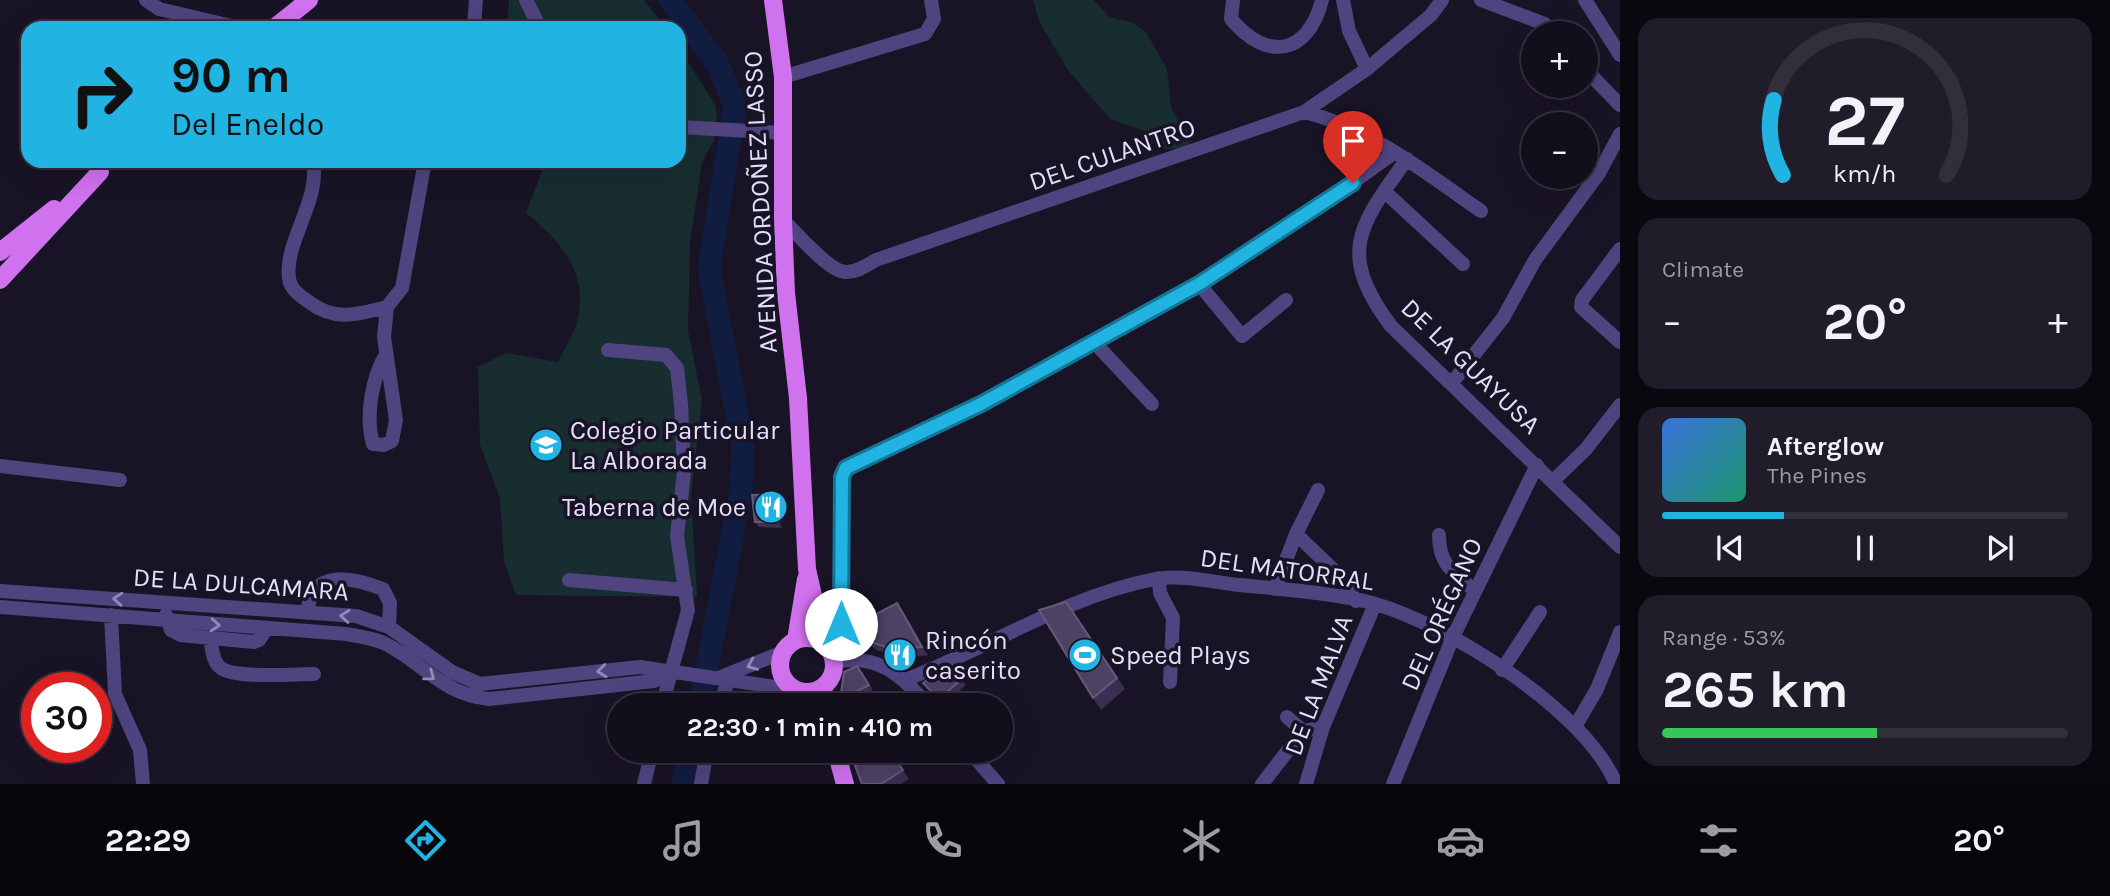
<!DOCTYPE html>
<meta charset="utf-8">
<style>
:root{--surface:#130e1c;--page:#201c29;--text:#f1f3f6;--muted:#9d9ca3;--line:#322e3b;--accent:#21b4e3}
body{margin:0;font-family:Karla,sans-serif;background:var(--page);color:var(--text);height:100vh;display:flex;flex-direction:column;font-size:26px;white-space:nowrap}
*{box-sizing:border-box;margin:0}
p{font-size:23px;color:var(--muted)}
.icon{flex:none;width:38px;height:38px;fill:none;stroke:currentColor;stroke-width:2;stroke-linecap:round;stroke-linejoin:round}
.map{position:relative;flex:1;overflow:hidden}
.sheet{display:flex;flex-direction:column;gap:18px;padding:18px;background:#0a080f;width:490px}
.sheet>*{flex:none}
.top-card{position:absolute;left:21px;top:21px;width:665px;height:147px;border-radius:21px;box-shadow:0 7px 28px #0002,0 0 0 2px var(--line);background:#21b4e3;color:#111;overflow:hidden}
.controls{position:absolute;left:1521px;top:21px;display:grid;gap:14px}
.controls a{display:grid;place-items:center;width:77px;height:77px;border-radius:50%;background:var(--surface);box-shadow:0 7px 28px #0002,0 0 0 2px var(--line);font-size:35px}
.speed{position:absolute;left:21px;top:672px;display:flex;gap:14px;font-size:35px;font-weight:700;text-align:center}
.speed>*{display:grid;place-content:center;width:91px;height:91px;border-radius:50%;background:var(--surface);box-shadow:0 7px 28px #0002,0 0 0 2px var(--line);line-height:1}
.speed .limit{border:10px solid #d22;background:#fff;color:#111}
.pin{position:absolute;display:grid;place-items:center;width:60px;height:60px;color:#fff;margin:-72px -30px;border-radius:50% 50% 50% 0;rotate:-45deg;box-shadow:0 0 7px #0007}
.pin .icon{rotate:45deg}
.me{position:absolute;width:77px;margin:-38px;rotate:0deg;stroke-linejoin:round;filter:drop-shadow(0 0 5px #0008)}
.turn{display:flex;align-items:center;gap:24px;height:147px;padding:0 35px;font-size:32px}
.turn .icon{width:91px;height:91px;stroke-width:2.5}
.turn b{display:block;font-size:49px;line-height:60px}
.big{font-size:52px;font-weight:700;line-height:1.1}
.sheet .card{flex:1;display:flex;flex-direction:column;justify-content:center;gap:10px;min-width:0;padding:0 24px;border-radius:21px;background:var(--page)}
.sheet .dial{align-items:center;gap:0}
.dial svg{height:182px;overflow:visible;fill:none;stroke:var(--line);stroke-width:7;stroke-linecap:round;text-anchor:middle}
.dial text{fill:var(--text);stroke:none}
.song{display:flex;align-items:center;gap:21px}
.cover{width:84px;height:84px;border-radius:10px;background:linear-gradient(135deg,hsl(220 70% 55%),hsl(160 70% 35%))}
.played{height:7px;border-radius:4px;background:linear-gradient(90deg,var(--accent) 30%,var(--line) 30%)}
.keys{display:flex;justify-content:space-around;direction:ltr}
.heat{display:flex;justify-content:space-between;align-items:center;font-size:38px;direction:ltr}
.charge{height:10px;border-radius:5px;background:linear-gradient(90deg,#34c759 53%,var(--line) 0)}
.trip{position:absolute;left:607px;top:693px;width:406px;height:70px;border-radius:35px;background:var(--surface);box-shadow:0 7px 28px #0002,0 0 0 2px var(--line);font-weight:700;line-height:70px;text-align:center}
.tabs{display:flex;height:112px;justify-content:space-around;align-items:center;background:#08060b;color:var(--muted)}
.tabs .icon{width:49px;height:49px}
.tabs .selected{color:var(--accent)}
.tabs b{font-size:32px;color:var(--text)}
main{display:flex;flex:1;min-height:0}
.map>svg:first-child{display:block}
.green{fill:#172d30}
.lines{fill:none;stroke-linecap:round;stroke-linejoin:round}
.river{stroke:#111c41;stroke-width:23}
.minor{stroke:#4f447f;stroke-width:14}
.major{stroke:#d071ed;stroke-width:18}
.wall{fill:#3b2e52}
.shaded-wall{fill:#261b39}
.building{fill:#4d4164;stroke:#65597c;stroke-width:2}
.oneway{stroke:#9289b7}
.route-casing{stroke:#157594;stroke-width:18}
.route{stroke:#21b4e3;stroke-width:12}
.labels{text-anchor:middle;stroke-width:7;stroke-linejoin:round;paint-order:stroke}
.street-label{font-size:26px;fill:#e4ddfb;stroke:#191326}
.poi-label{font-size:26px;fill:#e4ddfb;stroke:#191326;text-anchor:start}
</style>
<main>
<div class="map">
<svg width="1620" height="784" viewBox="0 0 1620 784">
<rect width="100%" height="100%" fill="#191326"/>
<path class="green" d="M509,0H644L666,28H507Z
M1033,0H1094L1109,17L1134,23L1146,32L1167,69L1171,107L1179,122L1194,137C1186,152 1173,149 1158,148L1142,130L1110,119L1068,70L1040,23Z
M679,48L715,104L717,115L714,141L702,162L690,242L688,331L702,401L691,496L697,597L516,595L504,561L500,498L480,445L478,367L507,353L558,362C564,349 573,336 577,322C589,273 562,242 526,213L546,161H679Z"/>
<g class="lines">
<path class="river" d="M670,0L717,63L735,105L709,269L743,446L741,490L700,705
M683,784L690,751"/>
<path class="minor" d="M146,0L159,9L240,28
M526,0L540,28
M1233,0L1231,19C1267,62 1308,55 1322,0
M1343,0L1349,31L1367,69
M1481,0L1545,24
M1585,0L1620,55
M280,23L295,28
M474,28L476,0
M1587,71L1620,105
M783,77L925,34L934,19L931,0
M1304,112C1370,128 1426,173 1481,211
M679,127L784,133
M1407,159C1358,227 1337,253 1391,326L1620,547
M313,161C321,200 284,242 289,278C290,290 301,296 309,302C335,322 358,314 387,307
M1384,191L1463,264
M783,220C796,232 828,271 845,272C856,273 867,265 876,260L1304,112L1367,69L1431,15L1442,0
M1620,249L1582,300L1581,307L1620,342
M1199,284L1242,336L1286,300
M1093,341L1152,404
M608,350L666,355L677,368L681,404L684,472L677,536L688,610L662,705
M386,354C372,378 365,416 373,444L384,445L392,441L396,420L384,337L387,307L402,288L425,161
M1451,384L1503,318L1535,260L1599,173L1620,134
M0,466L120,480
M1553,481L1586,449L1620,405
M1296,534L1318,490
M1439,535C1439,566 1454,572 1475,591
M1159,578L1160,593L1173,618L1170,682
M569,580L686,590
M1275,589L1296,534L1341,577L1356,601
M0,591L356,616L389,627L452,672L480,684L640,667L796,690
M0,607L346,634C359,636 372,638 384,643C424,663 441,694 489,699L654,681L669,674
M307,613C312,568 351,577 383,589L390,603L389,627
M111,615L115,694L140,750L143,784
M166,615L171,630L180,635L254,642L259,640L267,628
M210,638C212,647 212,662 221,668C235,679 294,674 314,674
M829,649L841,624L842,477L847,468L981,404L1199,284L1261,241L1310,213L1395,152
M834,662C878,653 899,674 928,705
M1502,670L1540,612
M721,677L783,652
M905,680C988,648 1067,596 1155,579C1181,574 1213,582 1239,585C1281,589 1336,593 1376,604C1450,626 1586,711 1616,784
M720,705L728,680
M1287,717L1303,731
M1576,725L1597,689L1620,632
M969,751L998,784
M644,784L652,751
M701,784L707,751
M1262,784L1303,731L1323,727
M1306,784L1323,727L1375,604
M1393,784L1453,637L1537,465"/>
<path class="major" d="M773,0L783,77V220L786,293L798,398L807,569L824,644
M274,28L309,0
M0,252L54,209
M0,280L100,172
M780 665a27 27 0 1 1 54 0a27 27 0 1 1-54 0Z
M796,640L806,579
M836,751L845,784"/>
</g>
<path class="wall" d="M777,500L782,528L759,527L755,522Z
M1066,602L1125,689L1101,710L1093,698Z
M903,611L928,655L898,658L877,650L858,636L852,627Z
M857,666L873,690L843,705L840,700Z
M962,679L966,685L943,705L923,683Z
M889,751L909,779L901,784H862Z"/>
<path class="shaded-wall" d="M773,494L777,500L782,528L778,522Z
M897,603L903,611L928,655L922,647Z"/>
<path class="building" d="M773,494L778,522H755L752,495Z
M1066,602L1117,678L1093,698L1039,610Z
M897,603L922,647L892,649L871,642L852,627Z
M949,664L962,679L939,699L923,683Z
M857,666L869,685L840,700L844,672Z
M878,751H889L903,770L881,784H862L855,766Z"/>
<defs><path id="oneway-chevron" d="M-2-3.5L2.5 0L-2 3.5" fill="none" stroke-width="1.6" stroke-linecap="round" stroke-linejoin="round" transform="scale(1.75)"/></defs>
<g class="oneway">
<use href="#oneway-chevron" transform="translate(118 599) rotate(-176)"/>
<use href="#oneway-chevron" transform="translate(345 616) rotate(-175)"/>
<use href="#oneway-chevron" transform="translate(215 625) rotate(4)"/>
<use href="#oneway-chevron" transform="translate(752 665) rotate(158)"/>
<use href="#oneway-chevron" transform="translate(602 671) rotate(174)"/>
<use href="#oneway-chevron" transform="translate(430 676) rotate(36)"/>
</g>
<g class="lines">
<defs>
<path id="route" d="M841,624L842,477L846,468L981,404L1199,284L1353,183"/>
</defs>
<use href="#route" class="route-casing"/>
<use href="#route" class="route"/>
</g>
<defs>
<symbol id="school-disc" viewBox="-11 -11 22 22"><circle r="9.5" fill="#21b4e3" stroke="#191326"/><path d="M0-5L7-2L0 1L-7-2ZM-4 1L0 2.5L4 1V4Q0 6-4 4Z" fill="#fff"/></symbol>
<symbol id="restaurant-disc" viewBox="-11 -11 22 22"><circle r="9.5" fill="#21b4e3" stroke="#191326"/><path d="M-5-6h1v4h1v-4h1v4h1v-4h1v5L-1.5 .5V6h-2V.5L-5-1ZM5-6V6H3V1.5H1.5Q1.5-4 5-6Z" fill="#fff"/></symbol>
<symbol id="stadium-disc" viewBox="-11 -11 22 22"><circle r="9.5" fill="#21b4e3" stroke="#191326"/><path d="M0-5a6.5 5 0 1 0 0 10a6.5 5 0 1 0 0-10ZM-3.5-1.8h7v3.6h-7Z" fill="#fff"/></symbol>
</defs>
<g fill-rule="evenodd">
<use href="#school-disc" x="527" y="426" width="38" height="38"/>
<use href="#restaurant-disc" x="752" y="488" width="38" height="38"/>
<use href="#restaurant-disc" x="881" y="636" width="38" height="38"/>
<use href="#stadium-disc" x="1066" y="636" width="38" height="38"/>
</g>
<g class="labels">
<g class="street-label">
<text transform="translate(1112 154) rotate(-19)" y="9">DEL CULANTRO</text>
<text transform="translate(760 202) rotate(-93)" y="9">AVENIDA ORDOÑEZ LASSO</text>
<text transform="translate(1471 366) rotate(44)" y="9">DE LA GUAYUSA</text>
<text transform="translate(1287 569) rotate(8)" y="9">DEL MATORRAL</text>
<text transform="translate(241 584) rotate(4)" y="9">DE LA DULCAMARA</text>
<text transform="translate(1441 614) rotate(-66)" y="9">DEL ORÉGANO</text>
<text transform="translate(1318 685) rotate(-69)" y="9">DE LA MALVA</text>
</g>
<g class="poi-label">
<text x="570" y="439">Colegio Particular<tspan x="570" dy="30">La Alborada</tspan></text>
<text x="746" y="516" text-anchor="end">Taberna de Moe</text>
<text x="925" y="649">Rincón<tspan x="925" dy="30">caserito</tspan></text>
<text x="1110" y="664">Speed Plays</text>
</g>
</g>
</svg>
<div class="controls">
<a>+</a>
<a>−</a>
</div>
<div class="speed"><div class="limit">30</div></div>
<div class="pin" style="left:1353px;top:183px;background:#d93025"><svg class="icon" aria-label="arrive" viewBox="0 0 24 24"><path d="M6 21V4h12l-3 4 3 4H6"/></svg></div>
<svg class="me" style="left:841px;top:624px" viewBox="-20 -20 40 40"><circle r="19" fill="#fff"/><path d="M0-13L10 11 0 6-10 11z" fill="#21b4e3"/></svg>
<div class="trip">22:30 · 1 min · 410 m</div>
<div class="top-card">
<div class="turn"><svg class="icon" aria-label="right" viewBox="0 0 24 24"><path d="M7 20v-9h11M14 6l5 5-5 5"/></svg><div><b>90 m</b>Del Eneldo</div></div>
</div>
</div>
<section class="sheet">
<div class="card dial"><svg viewBox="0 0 100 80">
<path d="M14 69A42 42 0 1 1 86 69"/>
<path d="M14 69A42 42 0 0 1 10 36" stroke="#21b4e3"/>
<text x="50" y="56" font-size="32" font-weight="700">27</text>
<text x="50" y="72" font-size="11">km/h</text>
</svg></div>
<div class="card"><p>Climate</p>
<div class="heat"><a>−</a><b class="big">20°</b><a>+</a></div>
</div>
<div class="card">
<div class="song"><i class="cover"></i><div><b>Afterglow</b><p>The Pines</p></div></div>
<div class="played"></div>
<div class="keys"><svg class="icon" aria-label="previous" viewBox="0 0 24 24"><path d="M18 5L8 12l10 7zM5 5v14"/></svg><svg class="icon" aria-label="pause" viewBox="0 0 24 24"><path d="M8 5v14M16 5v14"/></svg><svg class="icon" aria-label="next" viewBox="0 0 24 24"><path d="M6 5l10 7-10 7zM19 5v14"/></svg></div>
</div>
<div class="card"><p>Range · 53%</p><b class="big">265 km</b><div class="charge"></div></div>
</section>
</main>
<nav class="tabs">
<b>22:29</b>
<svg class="icon selected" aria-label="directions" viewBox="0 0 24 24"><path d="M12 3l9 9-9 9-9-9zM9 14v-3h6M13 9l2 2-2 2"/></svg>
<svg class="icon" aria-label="music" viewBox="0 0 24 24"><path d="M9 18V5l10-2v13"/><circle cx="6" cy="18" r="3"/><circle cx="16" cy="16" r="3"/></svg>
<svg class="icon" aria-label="phone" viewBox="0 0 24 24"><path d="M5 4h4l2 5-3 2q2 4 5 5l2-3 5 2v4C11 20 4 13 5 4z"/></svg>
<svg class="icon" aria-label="climate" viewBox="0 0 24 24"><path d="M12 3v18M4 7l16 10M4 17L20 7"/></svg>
<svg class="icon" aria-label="car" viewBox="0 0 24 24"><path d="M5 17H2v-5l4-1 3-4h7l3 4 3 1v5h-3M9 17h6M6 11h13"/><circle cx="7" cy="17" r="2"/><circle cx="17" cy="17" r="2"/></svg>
<svg class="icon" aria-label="filters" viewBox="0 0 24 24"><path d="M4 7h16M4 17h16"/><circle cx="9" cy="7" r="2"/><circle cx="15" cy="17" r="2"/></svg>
<b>20°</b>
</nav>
